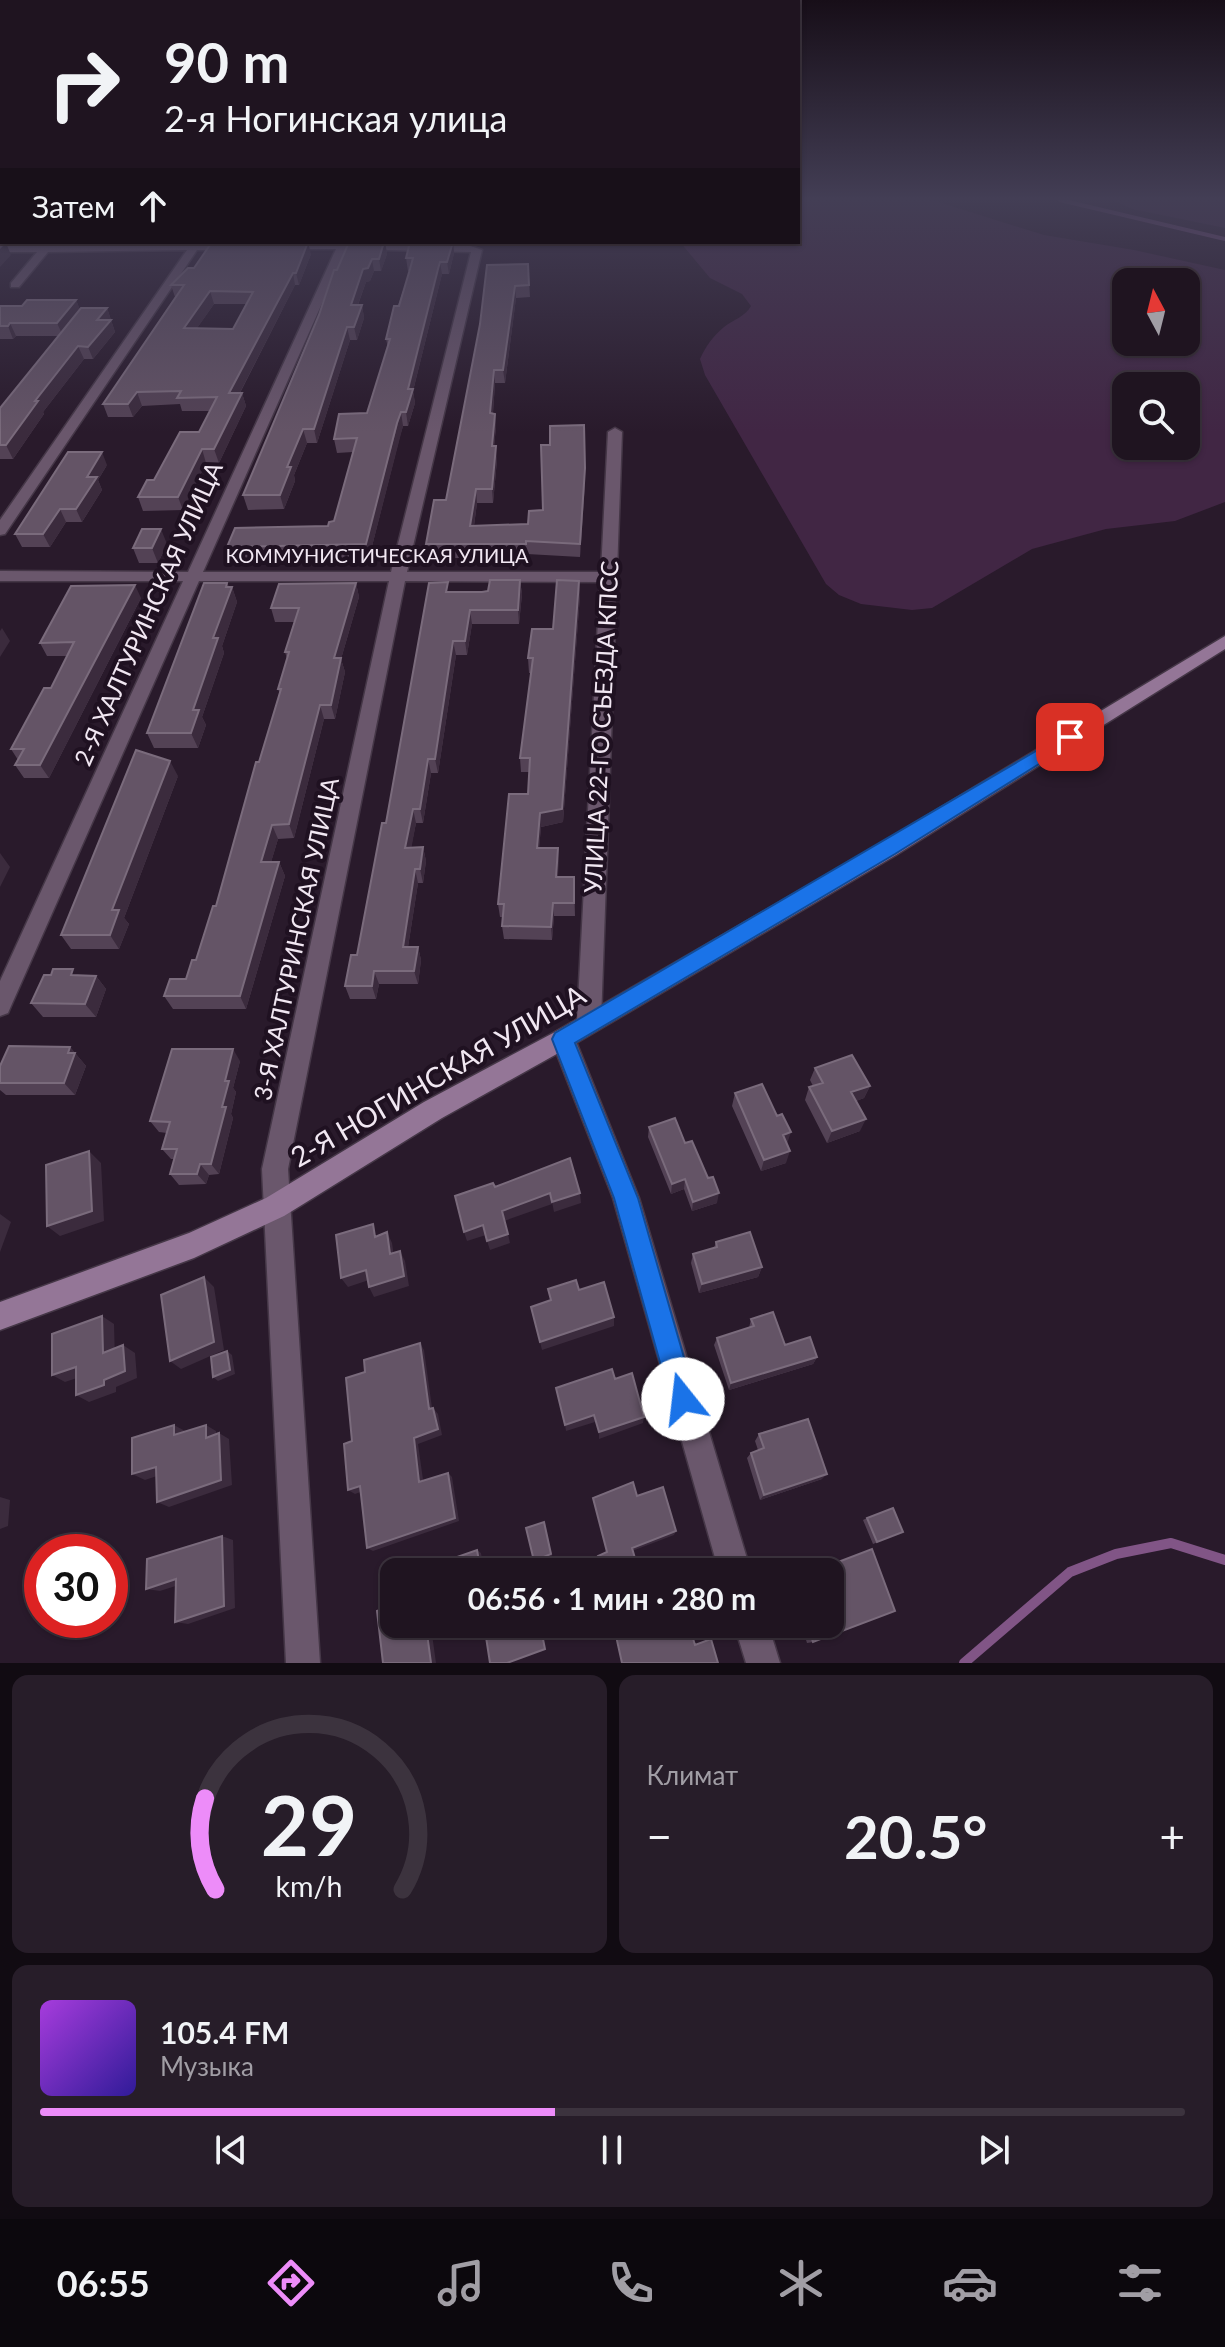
<!DOCTYPE html>
<html lang="ru">
<meta charset="utf-8">
<style>
:root{--surface:#1f1420;--page:#271d29;--text:#f1f3f6;--muted:#a19ea5;--line:#3c333e;--accent:#ed8cf9}
body{margin:0;font-family:Lato,sans-serif;background:var(--page);color:var(--text);height:100vh;display:flex;flex-direction:column;font-size:30px;white-space:nowrap}
*{box-sizing:border-box;margin:0}
p{font-size:26px;color:var(--muted)}
.icon{flex:none;width:44px;height:44px;fill:none;stroke:currentColor;stroke-width:2;stroke-linecap:round;stroke-linejoin:round}
.map{position:relative;height:1663px;overflow:hidden}
.sheet{display:flex;flex-direction:column;gap:12px;padding:12px;background:#110b12;flex:1}
.sheet>*{flex:none}
.top-card{position:absolute;left:0px;top:0px;width:800px;height:244px;box-shadow:0 2px 6px #0004,0 0 0 2px var(--line);background:#1f1420;color:var(--text);overflow:hidden}
.needle{width:52px;rotate:353deg}
.controls{position:absolute;left:1112px;top:268px;display:grid;gap:16px}
.controls a{display:grid;place-items:center;width:88px;height:88px;border-radius:16px;background:var(--surface);box-shadow:0 2px 6px #0004,0 0 0 2px var(--line);font-size:40px}
.speed{position:absolute;left:24px;top:1534px;display:flex;gap:16px;font-size:40px;font-weight:700;text-align:center}
.speed>*{display:grid;place-content:center;width:104px;height:104px;border-radius:50%;background:var(--surface);box-shadow:0 2px 6px #0004,0 0 0 2px var(--line);line-height:1}
.speed .limit{border:12px solid #d22;background:#fff;color:#111}
.pin{position:absolute;display:grid;place-items:center;width:68px;height:68px;color:#fff;margin:-34px;border-radius:16px;box-shadow:0 4px 12px #0006}
.me{position:absolute;width:88px;margin:-44px;rotate:344deg;stroke-linejoin:round;filter:drop-shadow(0 0 6px #0008)}
.turn{display:flex;align-items:center;gap:28px;height:168px;padding:0 32px;font-size:36px}
.turn .icon{width:104px;height:104px;stroke-width:2.5}
.turn b{display:block;font-size:56px;line-height:68px}
.then{display:flex;align-items:center;height:76px;padding:0 32px;background:#0003;gap:16px;font-size:30px}
.big{font-size:60px;font-weight:700;line-height:1.1}
.sheet .card{flex:1;display:flex;flex-direction:column;justify-content:center;gap:12px;min-width:0;padding:0 28px;border-radius:16px;background:var(--page)}
.sheet .dial{align-items:center;gap:0}
.dial svg{height:208px;overflow:visible;fill:none;stroke:var(--line);stroke-width:7;stroke-linecap:round;text-anchor:middle}
.dial text{fill:var(--text);stroke:none}
.song{display:flex;align-items:center;gap:24px}
.cover{width:96px;height:96px;border-radius:12px;background:linear-gradient(135deg,hsl(280 70% 55%),hsl(250 70% 35%))}
.played{height:8px;border-radius:4px;background:linear-gradient(90deg,var(--accent) 45%,var(--line) 45%)}
.keys{display:flex;justify-content:space-around;direction:ltr}
.heat{display:flex;justify-content:space-between;align-items:center;font-size:44px;direction:ltr}
.sheet .tiles{flex:1;display:grid;gap:12px;grid-template-columns:1fr 1fr}
.card:last-child{grid-column:span 2}
.trip{position:absolute;left:380px;top:1558px;width:464px;height:80px;border-radius:16px;background:var(--surface);box-shadow:0 2px 6px #0004,0 0 0 2px var(--line);font-weight:700;line-height:80px;text-align:center}
.menu{display:flex;height:128px;justify-content:space-around;align-items:center;background:#0c080d;color:var(--muted)}
.menu .icon{width:56px;height:56px}
.menu .active{color:var(--accent)}
.menu b{font-size:36px;color:var(--text)}
.map>svg:first-child{display:block}
.green{fill:#412644;fill-rule:evenodd}
.lines{fill:none;stroke-linecap:round;stroke-linejoin:round}
.stream-far1{stroke:#815586;stroke-width:4}
.stream{stroke:#815586;stroke-width:10}
.street-casing{stroke:#453747;stroke-width:3}
.secondary-casing{stroke:#453747;stroke-width:3}
.street{fill:#6a576c;fill-rule:evenodd}
.secondary{fill:#947697;fill-rule:evenodd}
.wall{fill:#534255;fill-rule:evenodd}
.shaded-wall{fill:#3b2b3d}
.building{fill:#645466;stroke:#7a6b7c;stroke-width:2;fill-rule:evenodd}
.route{fill:#1a73e8;stroke:#114b97;stroke-width:2}
.labels{text-anchor:middle;stroke-width:8;stroke-linejoin:round;paint-order:stroke}
.far-street-label{font-size:20px;fill:#f1e7f2;stroke:#1f1121}
.street-label{font-size:24px;fill:#f1e7f2;stroke:#1f1121}
.near-street-label{font-size:28px;fill:#f1e7f2;stroke:#1f1121}
</style>
<div class="map">
<svg width="1225" height="1663" viewBox="0 0 1225 1663">
<rect width="100%" height="100%" fill="#291a2b"/>
<path class="green" d="M798,200H932L1044,235L1134,250L1225,270V502L1175,521L1106,529L1032,549L932,608L912,610L861,604L839,595L826,584L705,375L700,359C706,346 713,336 724,327C734,319 745,317 751,306L742,294L710,278L680,242H798ZM1126,282H1186V342H1126ZM1126,386H1186V446H1126Z
M1113,200H1225V228L1132,209Z"/>
<g class="lines">
<path class="stream-far1" d="M1060,200L1225,239"/>
<path class="stream" d="M964,1663L1070,1572L1116,1554L1171,1543L1225,1560"/>
<defs>
<path id="street" d="M46,242H56L53,245L203,242L202,244H236L241,247L236,250H197L5,534L0,535V520L187,250L48,252L19,287H11V283L37,252H0V246H43Z
M349,242L465,244L482,250L407,572H601L608,432L615,428L622,432L601,1021L597,1028L589,1031L581,1028L577,1021L600,582L405,581L288,1169L320,1663H286L262,1169L389,581H199L11,1006L8,1013L0,1016V981L183,581H0V571L188,572L336,249H284L279,246L284,243ZM346,249L471,252L391,572H203Z
M563,1028L571,1032L575,1039L639,1198L751,1572H719L613,1198L551,1039L555,1032Z
M734,1624H768L780,1663H746Z"/>
<path id="secondary" d="M1225,636V649L896,855L571,1046L442,1118L284,1216L194,1258L0,1330V1302L189,1233L266,1198L424,1102L555,1032L882,843Z"/>
</defs>
<use href="#street" class="street-casing"/>
<use href="#secondary" class="secondary-casing"/>
<use href="#street" class="street"/>
<use href="#secondary" class="secondary"/>
</g>
<path class="wall" d="M385,242L387,254L381,271H374L370,281L366,282L358,305H362L364,318L357,340H350L317,443H307L294,475L295,481L284,509L248,510L243,495L337,270Z
M453,242L454,253L449,274H442L440,282L413,391L415,403L408,426H403L400,436L369,558L232,562L227,547L328,526L334,521L353,452L337,453L334,439L367,413L388,348L386,339L410,271H408L406,258Z
M311,254L299,285H295L240,393H242L246,406L219,463H206L183,510L143,511L138,497L199,432L210,411H182L180,404L142,406L133,417H108L103,404L175,297L171,285ZM214,304H246L233,329L197,328Z
M528,264L530,297L516,298L505,383H495L493,413L495,414L496,427L494,446L497,460L493,503H477L474,526L528,524L543,510L550,445L584,425L585,482L580,557L527,554V558H429L426,544L446,500L480,324Z
M76,300L80,310L107,308L115,332L93,359H84L43,412L44,414L13,459H0V408L59,336H16L13,339H0V306H22Z
M107,465L98,480L102,490L82,522H66L50,547H22L15,534Z
M167,544L158,563H139L133,548Z
M520,580L522,594L519,624H472L467,655H456L438,773H431L423,823H416L411,847H423L426,861L423,883H418L408,947H418L421,960L418,984H379L376,999H350L345,986L357,955L386,823L449,592L488,591Z
M579,581L580,595L563,822L541,827L539,848H558V877H574L575,916H554L552,940L504,939L502,926L503,917H500L498,904L528,794L529,772H521L520,758L531,673H529L528,658L553,629Z
M227,583L229,587H232L237,602L222,646L224,653L202,717L206,725L198,748H154L147,733Z
M356,583L359,597L341,659L345,672L335,719H324L294,838L278,839L271,862H279L285,876L246,1009H173L164,996L186,979L196,960L216,906L280,694L278,689L287,659L285,652L294,622H275L271,608Z
M141,598L49,778H24L15,765L18,760L11,749L51,688L67,656H47L40,643Z
M178,776L124,918L129,924L119,949H71L61,935Z
M78,975L96,976L106,989L96,1017H43L31,1003Z
M70,1047L86,1066L75,1095H6L0,1090V1066Z
M240,1061L233,1088L236,1092L231,1114L233,1118L219,1174L209,1175L206,1184L179,1185L170,1174L174,1159H171L162,1149L167,1133L159,1132L150,1121Z
M815,1068L870,1086L864,1098L856,1101L860,1131L827,1143L805,1100L809,1087L813,1086L810,1080Z
M735,1093L777,1116L787,1143L786,1163L761,1171L732,1106Z
M649,1127L685,1143L717,1203L692,1211L684,1189L671,1194L648,1137Z
M716,1242L762,1267L758,1277L699,1293L691,1263L693,1254L714,1248Z
M751,1319L785,1345L817,1357L813,1364L729,1390L714,1345L717,1338L749,1328Z
M759,1434L822,1479L760,1500L747,1458L751,1453L758,1450L755,1441Z
M867,1518L903,1532L873,1544L863,1520Z
M801,1624H830L813,1642L807,1643Z"/>
<path class="shaded-wall" d="M0,231H2V242H16L0,244Z
M308,242L311,254L299,285L296,273Z
M385,242L387,254L381,271L379,259Z
M453,242L454,253L449,274L447,262Z
M6,243L11,255L0,267V249Z
M372,259L374,271L370,281L366,282L353,318L351,305L363,269Z
M440,262L442,274L413,391L415,403L408,426L406,412L408,389Z
M293,273L295,285L233,406L229,393Z
M515,286L516,298L505,383L503,370Z
M210,291L214,304L188,341L184,328Z
M76,300L81,312L63,336L57,323Z
M362,305L364,318L357,340L354,327Z
M107,308L115,332L93,359L88,347L97,320Z
M10,323L16,336L13,339L8,326Z
M347,327L350,340L317,443L314,429Z
M78,346L84,359L43,412L44,414L13,459L6,445L35,401Z
M494,370L495,383L492,426L490,413Z
M137,392L142,406L133,417L128,404Z
M242,393L246,406L219,463L214,449Z
M401,412L403,426L369,558L366,544Z
M495,414L496,427L493,460L492,446Z
M303,429L307,443L294,475L295,481L284,509L280,495L287,467Z
M496,446L497,460L493,503L492,489Z
M202,449L206,463L183,510L178,497Z
M102,452L107,465L98,480L102,490L82,522L76,509L87,477Z
M585,468V482L580,557V544Z
M476,489L477,503L472,540L470,526Z
M60,509L66,522L50,547L43,534Z
M161,529L167,544L158,563L152,548Z
M520,580L522,594L519,624L518,610Z
M579,581L580,595L563,822L541,827L538,861L537,848L540,813Z
M227,583L230,592L232,587L237,602L222,646L224,653L202,717L206,725L198,748L191,733L193,710Z
M356,583L359,597L341,659L345,672L335,719L331,705L334,658Z
M135,585L141,598L49,778L40,765Z
M470,610L472,624L467,655L465,641Z
M2,628L10,641L0,657V631Z
M453,641L456,655L438,773L435,759Z
M320,705L324,719L294,838L289,824Z
M428,759L431,773L423,823L420,809Z
M170,761L178,776L124,918L129,924L119,949L110,935L112,910Z
M413,809L416,823L409,861L405,848Z
M272,825L278,839L267,876L261,862Z
M423,847L426,861L423,883L420,869Z
M558,848L559,862L557,890L556,877Z
M0,853L10,867L0,887Z
M279,862L285,876L246,1009L240,996Z
M415,869L418,883L406,960L403,947Z
M553,903L554,916L552,940L551,927Z
M418,947L421,960L418,984L414,971Z
M374,971L379,984L376,999L372,986Z
M96,976L106,989L96,1017L85,1004Z
M70,1047L86,1066L75,1095L64,1083L68,1053Z
M233,1049L240,1061L233,1088L236,1092L231,1114L233,1118L219,1174L211,1164L222,1107L225,1081Z
M870,1086L864,1098L846,1105L851,1092Z
M866,1119L860,1131L827,1143L832,1131Z
M791,1132L787,1144L783,1135Z
M89,1151L101,1163L104,1221L60,1236L47,1226Z
M790,1151L786,1163L761,1171L764,1160Z
M200,1164L209,1175L206,1184L197,1174Z
M685,1179L684,1189L671,1194L672,1184Z
M550,1193L552,1204L504,1221L502,1211Z
M580,1193L581,1203L554,1212L552,1202Z
M719,1193L717,1203L692,1211L693,1202Z
M0,1214L11,1222L0,1252Z
M483,1225L486,1235L467,1241L464,1232Z
M387,1232L392,1243L395,1263L390,1254Z
M508,1234L510,1243L490,1250L487,1241Z
M400,1251L405,1261L409,1286L374,1297L369,1287Z
M762,1267L758,1277L699,1293L702,1284Z
M366,1270L372,1279L348,1287L341,1278Z
M204,1277L214,1287L224,1350L181,1369L170,1361Z
M102,1316L114,1324L115,1361L103,1353Z
M614,1317V1326L542,1350L540,1342Z
M420,1343L424,1350L433,1415L429,1409Z
M123,1345L135,1353L137,1378L116,1387V1392L89,1402L76,1395L104,1380Z
M227,1351L232,1355L235,1374L218,1381L213,1377Z
M817,1357L813,1364L729,1390L731,1383Z
M76,1367L89,1374L65,1382L52,1375Z
M433,1408L438,1414L442,1435L418,1444L424,1487L419,1482L414,1438Z
M594,1415L595,1422L566,1431L565,1425Z
M644,1417L643,1423L599,1439V1432Z
M174,1425L185,1431L174,1435Z
M206,1425L216,1431L217,1444L206,1438Z
M219,1433L229,1439L232,1485L169,1507L157,1502Z
M156,1467L169,1472L145,1480L132,1474Z
M448,1473L452,1477L459,1521L373,1551L367,1548Z
M827,1474L822,1479L760,1500L764,1495Z
M360,1486L366,1490L355,1494L348,1490Z
M0,1497L10,1500L8,1526L0,1529Z
M545,1524L552,1556L535,1563L534,1561Z
M676,1531L674,1535L632,1551V1548Z
M222,1536L233,1540L235,1608L188,1624L175,1622Z
M477,1550L481,1553L484,1572H481Z
M176,1579L188,1582L160,1591L146,1589Z
M431,1624H439L431,1627L436,1663H431L426,1626Z"/>
<path class="building" d="M0,200H2V231H0Z
M212,242H308L296,273H293L229,393H242L214,449H202L178,497H138L147,480H154L180,432H199L217,397L177,398L181,391L137,392L128,404H103L184,285H171L188,268H194ZM210,291L253,292L233,329L184,328Z
M349,242H384L379,259H372L368,268L363,269L351,305H362L354,327H347L314,429H303L287,467H291L280,495H243L319,315L334,270H337Z
M410,242H453L447,262H440L438,269L408,389H413L406,412H401L397,423L366,544L227,547L235,528L328,526L329,522L334,521L357,438L334,439L339,414L367,413L390,339H386L394,306H399L410,269L413,258H406Z
M528,264L529,285L515,286L503,370H494L490,413L495,414L492,446H496L492,489H476L470,526L528,524L529,511L543,510L541,445H550V426L584,425L585,468L580,544L526,541V544H426L434,500H446L480,324L487,265Z
M27,300H76L57,323H10L8,326H0V306H22Z
M81,308H107L97,320H111L88,347L78,346L35,401H38L6,445H0V408Z
M68,452H102L87,477H97L76,509H60L43,534H15Z
M142,529H161L152,548H133Z
M490,580H520L518,610H470L465,641H453L435,759H428L420,809H413L405,848L423,847L420,869H415L403,947H418L414,971H374L372,986H345L351,955H357L382,823H386L429,583L448,582L446,592H482L488,591Z
M557,580L579,581L562,809L540,813L537,848H558L556,877H574V903H553L551,927L502,926L504,904H498L509,794H528L530,758H520L533,658H528L532,629H553Z
M204,583H227L226,587H232L213,638H218L193,710H199L191,733H147Z
M356,583L334,658H341L331,705H320L289,824L272,825L261,862H279L240,996H164L170,979H186L192,960H196L213,906H216L256,762H259L281,689H278L289,652H285L299,608H271L279,584Z
M135,585L40,765H15L24,749H11L44,688H51L74,642L40,643L71,586Z
M136,750L170,761L112,910H119L110,935H61Z
M53,969H73L71,975L96,976L85,1004L31,1003L44,975H51Z
M9,1046L70,1047L68,1053H75L64,1083H0V1066Z
M172,1049H233L225,1081H229L222,1107H226L211,1164H200L197,1174H170L177,1149H162L170,1122L150,1121Z
M852,1055L870,1086L851,1092L866,1119L832,1131L809,1087L823,1083L815,1068Z
M762,1084L777,1116L782,1114L791,1132L783,1135L790,1151L764,1160L735,1093Z
M675,1118L685,1143L692,1141L708,1178L713,1177L719,1193L693,1202L685,1179L672,1184L649,1127Z
M89,1151L92,1211L47,1226L46,1165Z
M570,1158L580,1193L552,1202L550,1193L502,1211L508,1234L487,1241L483,1225L464,1232L455,1196L493,1183L495,1187Z
M373,1224L375,1237L387,1232L390,1254L400,1251L404,1276L369,1287L366,1270L341,1278L336,1235Z
M750,1232L762,1267L702,1284L693,1254L717,1247L716,1242Z
M204,1277L214,1342L170,1361L161,1295Z
M576,1280L579,1290L604,1282L614,1317L540,1342L531,1307L551,1300L548,1289Z
M773,1312L785,1345L810,1337L817,1357L731,1383L717,1338L754,1326L751,1319Z
M102,1316L103,1353L123,1345L125,1371L104,1380V1385L76,1395V1367L52,1375V1334Z
M420,1343L429,1409L433,1408L438,1429L414,1438L419,1482L448,1473L455,1518L367,1548L360,1486L348,1490L344,1444L352,1441L346,1378L365,1372L364,1360Z
M227,1351L230,1370L213,1377L211,1357Z
M612,1369L615,1379L632,1373L644,1417L599,1432L594,1415L565,1425L556,1388Z
M808,1419L827,1474L764,1495L751,1453L764,1448L759,1434Z
M174,1425V1435L206,1425V1438L219,1433L221,1480L157,1502L156,1467L132,1474V1438Z
M633,1482L637,1496L663,1487L676,1531L632,1548L639,1572H603L598,1556L607,1552L593,1498Z
M893,1508L903,1532L877,1542L867,1518Z
M544,1522L551,1554L534,1561L526,1528Z
M222,1536L224,1606L175,1622L176,1579L146,1589L147,1559Z
M872,1549L895,1611L813,1642L807,1624H830V1572H812Z
M477,1550L481,1572H417V1571Z
M394,1605V1624H431L426,1626L431,1663H383L377,1611Z
M522,1624H540L545,1649L507,1663H490L486,1637Z
M650,1624H661L665,1638L690,1629L695,1645L711,1639L718,1663H622L616,1636Z"/>
<linearGradient id="sky" x2="0" y2="1"><stop stop-color="#170e18"/><stop offset="0.46" stop-color="#433e55"/><stop offset="1" stop-color="#433e55" stop-opacity="0"/></linearGradient>
<rect width="1225" height="432" fill="url(#sky)"/>
<path class="route" d="M1070,731L1078,737L1076,741L895,854L575,1043L638,1198L696,1399L693,1409L683,1413L673,1409L614,1198L552,1039L555,1033Z"/>
<g class="labels">
<g class="far-street-label">
<text x="377" y="563">КОММУНИСТИЧЕСКАЯ УЛИЦА</text>
</g>
<g class="street-label">
<text transform="translate(149 614) rotate(-66)" y="8">2-Я ХАЛТУРИНСКАЯ УЛИЦА</text>
<text transform="translate(602 727) rotate(-87)" y="8">УЛИЦА 22-ГО СЪЕЗДА КПСС</text>
<text transform="translate(297 939) rotate(-78)" y="8">3-Я ХАЛТУРИНСКАЯ УЛИЦА</text>
</g>
<g class="near-street-label">
<text transform="translate(438 1076) rotate(-30)" y="10">2-Я НОГИНСКАЯ УЛИЦА</text>
</g>
</g>
</svg>
<div class="controls">
<a><svg class="needle" viewBox="-14 -14 28 28"><path d="M0-13l5 13h-10z" fill="#e53935"/><path d="M0 13l5-13h-10z" fill="#a19ea5"/></svg></a>
<a><svg class="icon" aria-label="search" viewBox="0 0 24 24"><circle cx="10" cy="10" r="6"/><path d="M15 15l6 6"/></svg></a>
</div>
<div class="speed"><div class="limit">30</div></div>
<div class="pin" style="left:1070px;top:737px;background:#d93025"><svg class="icon" aria-label="arrive" viewBox="0 0 24 24"><path d="M6 21V4h12l-3 4 3 4H6"/></svg></div>
<svg class="me" style="left:683px;top:1399px" viewBox="-20 -20 40 40"><circle r="19" fill="#fff"/><path d="M0-13L10 11 0 6-10 11z" fill="#1a73e8"/></svg>
<div class="trip">06:56 · 1 мин · 280 m</div>
<div class="top-card">
<div class="turn"><svg class="icon" aria-label="right" viewBox="0 0 24 24"><path d="M7 20v-9h11M14 6l5 5-5 5"/></svg><div><b>90 m</b>2-я Ногинская улица</div></div>
<div class="then">Затем<svg class="icon" aria-label="ahead" viewBox="0 0 24 24"><path d="M12 20V5M6 11l6-6 6 6"/></svg></div>
</div>
</div>
<section class="sheet">
<div class="tiles">
<div class="card dial"><svg viewBox="0 0 100 80">
<path d="M14 69A42 42 0 1 1 86 69"/>
<path d="M14 69A42 42 0 0 1 10 34" stroke="#ed8cf9"/>
<text x="50" y="56" font-size="32" font-weight="700">29</text>
<text x="50" y="72" font-size="11">km/h</text>
</svg></div>
<div class="card"><p>Климат</p>
<div class="heat"><a>−</a><b class="big">20.5°</b><a>+</a></div>
</div>
<div class="card">
<div class="song"><i class="cover"></i><div><b>105.4 FM</b><p>Музыка</p></div></div>
<div class="played"></div>
<div class="keys"><svg class="icon" aria-label="previous" viewBox="0 0 24 24"><path d="M18 5L8 12l10 7zM5 5v14"/></svg><svg class="icon" aria-label="pause" viewBox="0 0 24 24"><path d="M8 5v14M16 5v14"/></svg><svg class="icon" aria-label="next" viewBox="0 0 24 24"><path d="M6 5l10 7-10 7zM19 5v14"/></svg></div>
</div>
</div>
</section>
<nav class="menu">
<b>06:55</b>
<svg class="icon active" aria-label="directions" viewBox="0 0 24 24"><path d="M12 3l9 9-9 9-9-9zM9 14v-3h6M13 9l2 2-2 2"/></svg>
<svg class="icon" aria-label="music" viewBox="0 0 24 24"><path d="M9 18V5l10-2v13"/><circle cx="6" cy="18" r="3"/><circle cx="16" cy="16" r="3"/></svg>
<svg class="icon" aria-label="phone" viewBox="0 0 24 24"><path d="M5 4h4l2 5-3 2q2 4 5 5l2-3 5 2v4C11 20 4 13 5 4z"/></svg>
<svg class="icon" aria-label="climate" viewBox="0 0 24 24"><path d="M12 3v18M4 7l16 10M4 17L20 7"/></svg>
<svg class="icon" aria-label="car" viewBox="0 0 24 24"><path d="M5 17H2v-5l4-1 3-4h7l3 4 3 1v5h-3M9 17h6M6 11h13"/><circle cx="7" cy="17" r="2"/><circle cx="17" cy="17" r="2"/></svg>
<svg class="icon" aria-label="filters" viewBox="0 0 24 24"><path d="M4 7h16M4 17h16"/><circle cx="9" cy="7" r="2"/><circle cx="15" cy="17" r="2"/></svg>
</nav>
